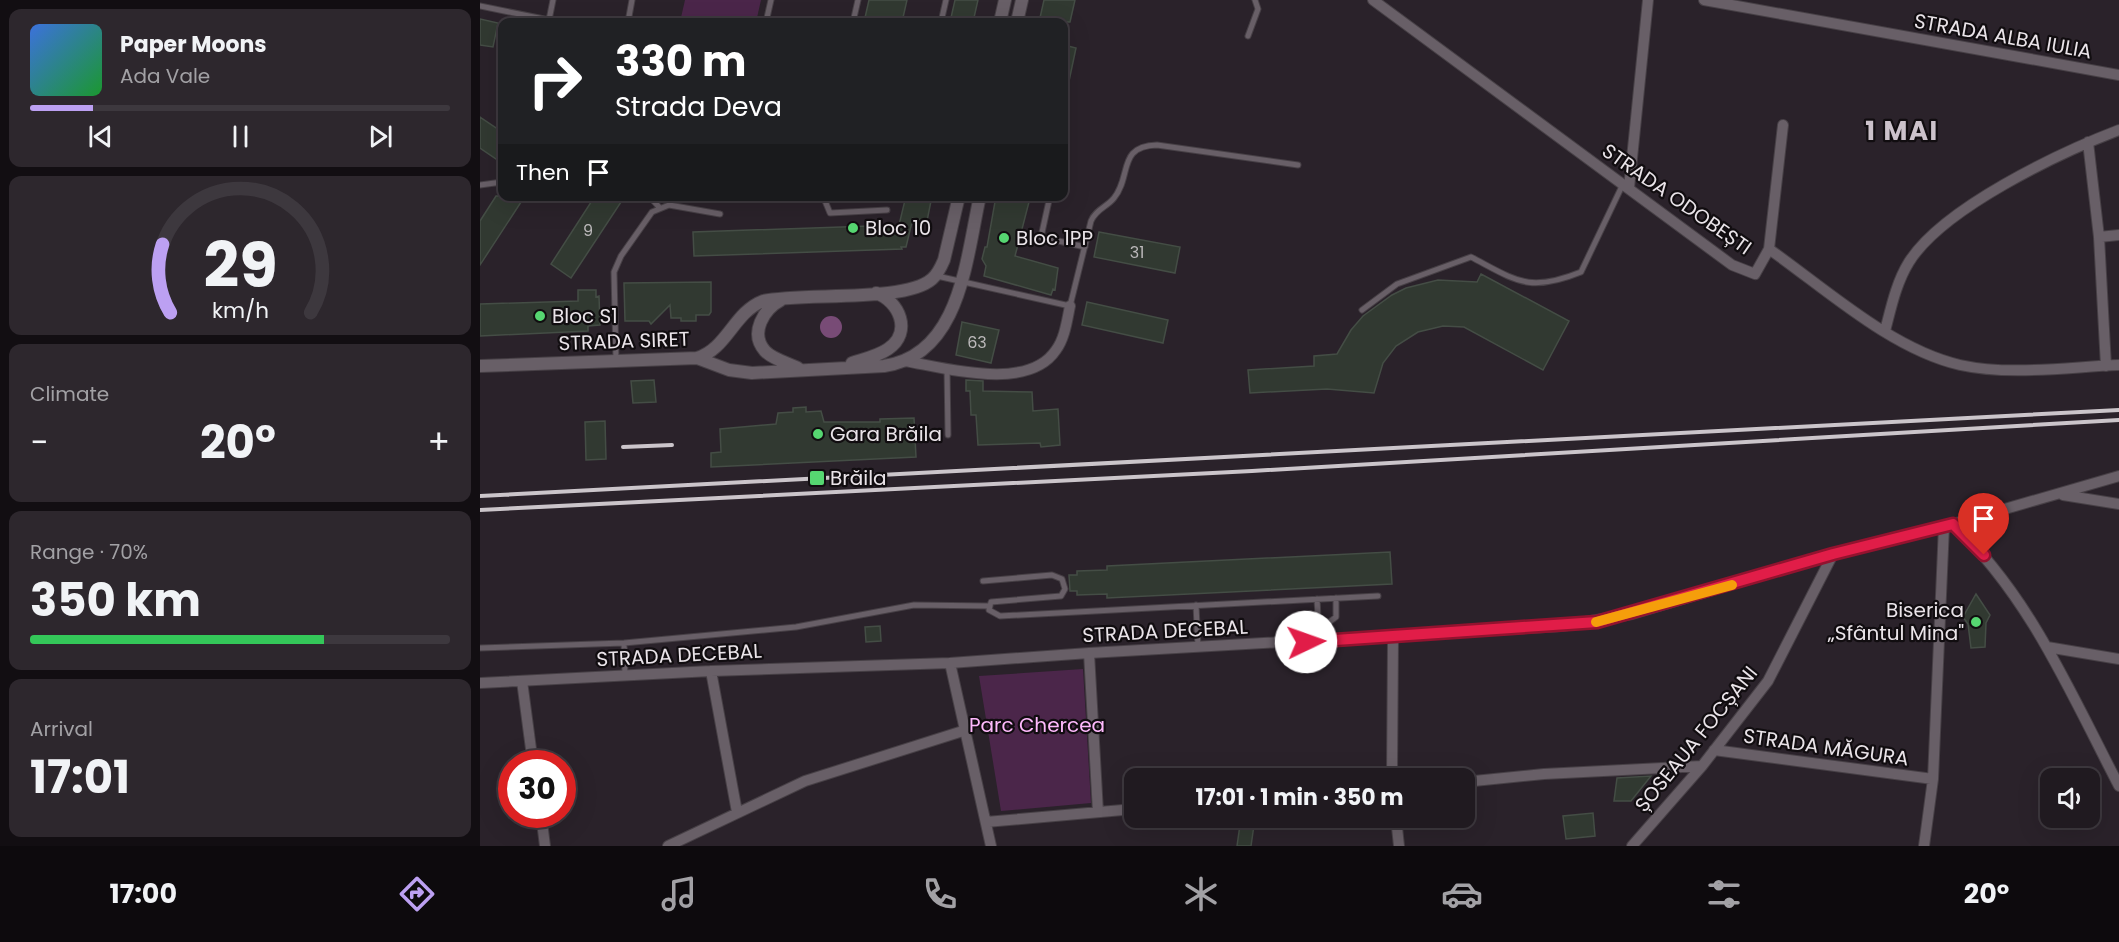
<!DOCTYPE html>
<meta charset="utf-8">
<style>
:root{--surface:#201a20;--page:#2d272d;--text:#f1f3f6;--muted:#a2a1a5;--line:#3d383e;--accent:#bca0f2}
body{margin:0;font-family:Poppins,sans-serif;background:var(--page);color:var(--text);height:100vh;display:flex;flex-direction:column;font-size:22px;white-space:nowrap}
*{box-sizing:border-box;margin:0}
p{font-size:20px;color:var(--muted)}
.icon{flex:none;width:33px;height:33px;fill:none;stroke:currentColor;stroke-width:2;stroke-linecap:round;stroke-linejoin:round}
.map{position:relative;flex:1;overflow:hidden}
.sheet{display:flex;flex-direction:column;gap:9px;padding:9px;background:#120e12;width:480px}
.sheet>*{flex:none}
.hud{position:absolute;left:18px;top:18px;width:570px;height:183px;border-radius:12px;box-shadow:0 6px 24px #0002,0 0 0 2px var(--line);background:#202124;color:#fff;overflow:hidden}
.controls{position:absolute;left:1560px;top:768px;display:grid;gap:12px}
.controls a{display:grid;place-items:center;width:60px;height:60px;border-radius:12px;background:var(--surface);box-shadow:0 6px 24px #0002,0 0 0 2px var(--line);font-size:30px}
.speed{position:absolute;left:18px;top:750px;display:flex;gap:12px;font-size:30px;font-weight:700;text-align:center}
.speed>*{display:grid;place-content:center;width:78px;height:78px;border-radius:50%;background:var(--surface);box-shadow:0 6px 24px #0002,0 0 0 2px var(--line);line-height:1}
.speed .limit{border:9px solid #d22;background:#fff;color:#111}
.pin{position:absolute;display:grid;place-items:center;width:51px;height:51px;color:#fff;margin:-62px -26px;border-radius:50% 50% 50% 0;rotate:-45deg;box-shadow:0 0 6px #0007}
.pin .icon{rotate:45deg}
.me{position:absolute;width:66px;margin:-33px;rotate:87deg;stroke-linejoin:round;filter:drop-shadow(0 0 4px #0008)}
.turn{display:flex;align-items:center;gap:21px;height:126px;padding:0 18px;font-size:27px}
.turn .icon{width:78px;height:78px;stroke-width:2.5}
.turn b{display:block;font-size:42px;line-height:51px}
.then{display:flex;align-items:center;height:57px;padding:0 18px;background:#0003;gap:12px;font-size:22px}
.big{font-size:45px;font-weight:700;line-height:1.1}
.sheet .tile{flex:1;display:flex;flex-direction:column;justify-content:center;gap:9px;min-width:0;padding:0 21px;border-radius:12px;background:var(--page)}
.sheet .dial{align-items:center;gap:0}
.dial svg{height:156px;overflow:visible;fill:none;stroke:var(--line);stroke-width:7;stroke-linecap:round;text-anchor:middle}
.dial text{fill:var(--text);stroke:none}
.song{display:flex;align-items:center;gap:18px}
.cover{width:72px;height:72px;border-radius:9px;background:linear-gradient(135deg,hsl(220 70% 55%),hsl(130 70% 35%))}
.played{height:6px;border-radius:3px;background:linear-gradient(90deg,var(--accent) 15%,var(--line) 15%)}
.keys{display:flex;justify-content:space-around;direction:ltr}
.heat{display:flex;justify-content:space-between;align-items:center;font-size:33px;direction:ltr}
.charge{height:9px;border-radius:4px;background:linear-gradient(90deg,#34c759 70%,var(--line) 0)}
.trip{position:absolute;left:644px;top:768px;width:351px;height:60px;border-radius:12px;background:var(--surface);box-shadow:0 6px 24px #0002,0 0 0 2px var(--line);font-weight:700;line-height:60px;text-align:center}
.tab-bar{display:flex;height:96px;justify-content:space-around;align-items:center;background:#0d0a0d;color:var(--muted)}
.tab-bar .icon{width:42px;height:42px}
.tab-bar .active{color:var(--accent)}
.tab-bar b{font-size:27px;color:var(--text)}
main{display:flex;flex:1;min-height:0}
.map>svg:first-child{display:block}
.green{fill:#4b264a}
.water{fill:#784b76}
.building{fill:#313931;stroke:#444d45;stroke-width:1.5}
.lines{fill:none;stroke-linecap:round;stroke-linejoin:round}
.service-casing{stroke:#474046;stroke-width:7}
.minor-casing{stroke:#474046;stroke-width:12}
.tertiary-casing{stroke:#474046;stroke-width:14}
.service{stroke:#685f67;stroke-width:5}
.minor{stroke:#685f67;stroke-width:10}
.tertiary{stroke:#685f67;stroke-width:12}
.rail{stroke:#cbc5ca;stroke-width:4}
.route-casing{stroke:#92132f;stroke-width:15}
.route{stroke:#e11d48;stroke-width:10}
.slow{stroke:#f59e0b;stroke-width:10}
.poi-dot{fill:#56d671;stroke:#110d10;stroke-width:2}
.labels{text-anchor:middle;stroke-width:4.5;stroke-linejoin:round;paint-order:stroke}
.number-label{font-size:16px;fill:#bcb9bb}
.street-label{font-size:20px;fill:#eae4e9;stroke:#110d10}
.poi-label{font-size:20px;fill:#eae4e9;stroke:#110d10;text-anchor:start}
.park-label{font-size:20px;fill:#feb9fc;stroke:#110d10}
.district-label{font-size:26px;font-weight:bold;letter-spacing:1.5px;fill:#ccc2cb;stroke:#110d10}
</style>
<main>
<section class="sheet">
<div class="tile">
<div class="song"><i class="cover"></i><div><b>Paper Moons</b><p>Ada Vale</p></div></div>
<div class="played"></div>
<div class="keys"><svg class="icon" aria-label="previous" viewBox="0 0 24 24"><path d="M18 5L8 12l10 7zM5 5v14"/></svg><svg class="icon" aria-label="pause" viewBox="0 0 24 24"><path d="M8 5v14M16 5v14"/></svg><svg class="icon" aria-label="next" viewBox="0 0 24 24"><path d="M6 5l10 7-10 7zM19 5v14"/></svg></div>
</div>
<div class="tile dial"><svg viewBox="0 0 100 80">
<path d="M14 69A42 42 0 1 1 86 69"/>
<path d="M14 69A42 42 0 0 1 10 34" stroke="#bca0f2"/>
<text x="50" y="56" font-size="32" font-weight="700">29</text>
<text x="50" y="72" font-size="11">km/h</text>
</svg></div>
<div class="tile"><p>Climate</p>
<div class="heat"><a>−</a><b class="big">20°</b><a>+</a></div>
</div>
<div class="tile"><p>Range · 70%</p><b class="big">350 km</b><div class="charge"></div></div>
<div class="tile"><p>Arrival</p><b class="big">17:01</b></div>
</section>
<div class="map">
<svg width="1639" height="846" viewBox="0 0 1639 846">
<rect width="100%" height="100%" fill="#2a222a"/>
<path class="green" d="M205,0H281L276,22H200Z
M603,669L611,803L521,811L499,676Z"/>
<path class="water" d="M340 327a11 11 0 1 1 22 0a11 11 0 1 1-22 0Z"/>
<path class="building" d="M389,0H427L422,22H384Z
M475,0H498L493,22H470Z
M564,0H595L590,22H559Z
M0,19L18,23L13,47L0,45Z
M584,45L596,48L588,86H584Z
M0,117L22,132V163L0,148Z
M16,196H45L0,265V221Z
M115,196H145L91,278L71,264Z
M426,196H452L447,221L433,218L426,247H421L422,249L214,256L213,232L419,225Z
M516,196H547L546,201L549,202L535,256L578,268L575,290L573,289L571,295L504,276L506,266L502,259L505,247H507Z
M619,232L700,247L695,273L614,257Z
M1001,274L1089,321L1063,370L984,327L963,326L938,332L916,346L903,363L894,393L847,389L770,393L768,370L834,366V356L857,354L871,330L883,316L912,295L926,288L958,280L997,282Z
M231,282V312L229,315H216V321H201V318H191L190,305L171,324L169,321H145L144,283Z
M98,290H116V297L119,296L120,325L108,326V331L0,336V304L98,301Z
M607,302L688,320L683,343L602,325Z
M482,322L519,330L511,363L476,355Z
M174,380L176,402L153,403L151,381Z
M486,380L503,381V391L552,392L553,411L578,409L580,445L561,447L560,443L498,445L496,415H491L490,391H486Z
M326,407V412L341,411L344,422H400V419L434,418L436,457L231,467V453L241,452L240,429L296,424L298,413L313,412V408Z
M125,421L126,459L106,460L105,422Z
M910,552L912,584L627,598V594L597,595V591H590L589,575H597V571L627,570V566Z
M1496,594L1510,615L1506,623L1505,647L1491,648L1488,624L1483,617Z
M400,626L401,641L386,642L385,627Z
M1171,776L1151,801H1134L1137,778Z
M1113,813L1115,836L1086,839L1083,816Z
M761,818H775L771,846H757Z"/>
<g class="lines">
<defs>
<path id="service" d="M0,6L69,20L73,0
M148,22L152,0
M286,22L291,0
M373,22L378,0
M461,22L466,0
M768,36L778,9L775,0
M0,185L22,182
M169,196L179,207
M343,196L350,213L407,210
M570,196L561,237L605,247
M457,276L590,306L611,221C616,209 627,207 634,198C652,176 637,146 677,145L818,165
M882,310L917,284L991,257C1037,281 1049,293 1101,272L1143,184
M136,360L134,272L141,256L172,212L189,205L240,214
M467,369L468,435
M503,581L572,575L582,579L585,589L581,596L511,602L509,610L520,616L898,596
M837,599L838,617L848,623L856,617V598
M716,605L718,647
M144,643L145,675
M0,648L144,643L316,627L434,605L509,606"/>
<path id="minor" d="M893,0L1252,265L1275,274L1289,249C1346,289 1411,349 1480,365C1530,376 1588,367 1639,365
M1224,0L1639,75
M1608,142L1619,237L1626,366
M1149,188L1168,0
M1619,237L1639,235
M1289,249L1303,125
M1405,331C1411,308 1416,283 1429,262C1463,208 1579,153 1639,130
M425,361C466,368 548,392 576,350C585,338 587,320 590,306
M1583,495L1639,504
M1473,524C1550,596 1591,694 1639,786
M1567,647L1639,659
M609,653L618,812
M470,663L511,846
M231,671L257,812
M42,681L53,764
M0,683L231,671L470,663L609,653L1082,626L1152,614L1353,554L1473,524L1639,476
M1234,750L1453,779
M912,778L913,638
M984,782L1064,774L1222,766
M61,814L65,846
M916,818L919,846
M506,822L654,809
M188,846L325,781L486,730
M1152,846L1222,766L1288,681L1353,554
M1444,846L1453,779L1464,526"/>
<path id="tertiary" d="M520,22L525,0
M537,22L542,0
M301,300C284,309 269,333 285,351C292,359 308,363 318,368
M217,358C247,349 254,312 283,301C322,292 425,303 452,279C458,274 461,267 464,260L479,196
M372,363C384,359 398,356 408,349C433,332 419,301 396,293
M0,366L217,358L249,370L272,373L404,366C481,355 486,258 500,196"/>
</defs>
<use href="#service" class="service-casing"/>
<use href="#minor" class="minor-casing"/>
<use href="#tertiary" class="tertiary-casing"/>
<use href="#service" class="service"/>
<use href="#minor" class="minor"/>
<use href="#tertiary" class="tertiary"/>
<path class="rail" d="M143,447L192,445
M0,496L1639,410
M0,510L772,471L1639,420"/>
</g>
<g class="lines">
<defs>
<path id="route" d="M826,642L1117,622L1353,554L1473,524L1504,555"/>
</defs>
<use href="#route" class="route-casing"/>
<use href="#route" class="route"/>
<path class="slow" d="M1116,622L1252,585"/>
</g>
<g class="poi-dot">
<circle cx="373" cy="228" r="6"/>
<circle cx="524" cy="238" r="6"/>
<circle cx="60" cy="316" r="6"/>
<circle cx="338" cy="434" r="6"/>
<rect x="329" y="470" width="16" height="16" rx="3"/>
<circle cx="1496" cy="622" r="6"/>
</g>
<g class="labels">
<g class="number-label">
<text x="108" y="236">9</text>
<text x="657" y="258">31</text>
<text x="497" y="348">63</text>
</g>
<g class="street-label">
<text transform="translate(1523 36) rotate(10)" y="7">STRADA ALBA IULIA</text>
<text transform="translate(1197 199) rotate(35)" y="7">STRADA ODOBEȘTI</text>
<text transform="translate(144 341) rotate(-2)" y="7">STRADA SIRET</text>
<text transform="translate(685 631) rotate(-3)" y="7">STRADA DECEBAL</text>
<text transform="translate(199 655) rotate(-3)" y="7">STRADA DECEBAL</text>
<text transform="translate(1216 739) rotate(-51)" y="7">ȘOSEAUA FOCȘANI</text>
<text transform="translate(1346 747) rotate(8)" y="7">STRADA MĂGURA</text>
</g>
<g class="poi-label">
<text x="385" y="235">Bloc 10</text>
<text x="536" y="245">Bloc 1PP</text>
<text x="72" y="323">Bloc S1</text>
<text x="350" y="441">Gara Brăila</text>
<text x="350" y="485">Brăila</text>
<text x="1484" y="617" text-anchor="end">Biserica<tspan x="1484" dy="23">„Sfântul Mina"</tspan></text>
</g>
<g class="park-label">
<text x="557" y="732">Parc Chercea</text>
</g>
<g class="district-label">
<text x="1422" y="140">1 MAI</text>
</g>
</g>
</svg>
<div class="controls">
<a><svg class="icon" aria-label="sound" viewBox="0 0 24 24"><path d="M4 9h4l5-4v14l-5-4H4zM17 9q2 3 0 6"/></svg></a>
</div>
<div class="speed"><div class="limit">30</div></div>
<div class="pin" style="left:1504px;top:555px;background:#d93025"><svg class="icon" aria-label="arrive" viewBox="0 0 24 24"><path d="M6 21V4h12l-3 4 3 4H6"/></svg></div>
<svg class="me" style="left:826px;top:642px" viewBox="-20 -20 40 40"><circle r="19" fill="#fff"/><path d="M0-13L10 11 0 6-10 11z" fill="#e11d48"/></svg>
<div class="trip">17:01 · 1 min · 350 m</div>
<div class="hud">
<div class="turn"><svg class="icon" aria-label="right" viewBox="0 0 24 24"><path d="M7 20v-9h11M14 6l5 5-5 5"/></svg><div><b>330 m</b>Strada Deva</div></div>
<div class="then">Then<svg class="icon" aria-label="arrive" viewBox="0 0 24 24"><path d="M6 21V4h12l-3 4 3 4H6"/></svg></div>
</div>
</div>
</main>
<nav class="tab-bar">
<b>17:00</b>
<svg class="icon active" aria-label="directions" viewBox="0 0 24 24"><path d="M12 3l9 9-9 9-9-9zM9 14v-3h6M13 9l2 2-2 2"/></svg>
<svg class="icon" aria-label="music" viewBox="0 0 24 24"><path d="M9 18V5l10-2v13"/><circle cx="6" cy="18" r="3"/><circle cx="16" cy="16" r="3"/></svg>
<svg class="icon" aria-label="phone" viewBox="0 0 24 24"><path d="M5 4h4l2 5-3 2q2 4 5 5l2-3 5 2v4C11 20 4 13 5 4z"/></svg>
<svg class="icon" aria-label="climate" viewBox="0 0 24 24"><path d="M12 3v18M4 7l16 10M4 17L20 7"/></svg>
<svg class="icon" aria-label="car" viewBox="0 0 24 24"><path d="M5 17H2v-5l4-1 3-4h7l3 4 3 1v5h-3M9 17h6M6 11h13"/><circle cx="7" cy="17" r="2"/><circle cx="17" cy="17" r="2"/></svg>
<svg class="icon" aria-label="filters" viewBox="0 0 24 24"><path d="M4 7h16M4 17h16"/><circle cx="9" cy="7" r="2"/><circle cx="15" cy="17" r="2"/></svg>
<b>20°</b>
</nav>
